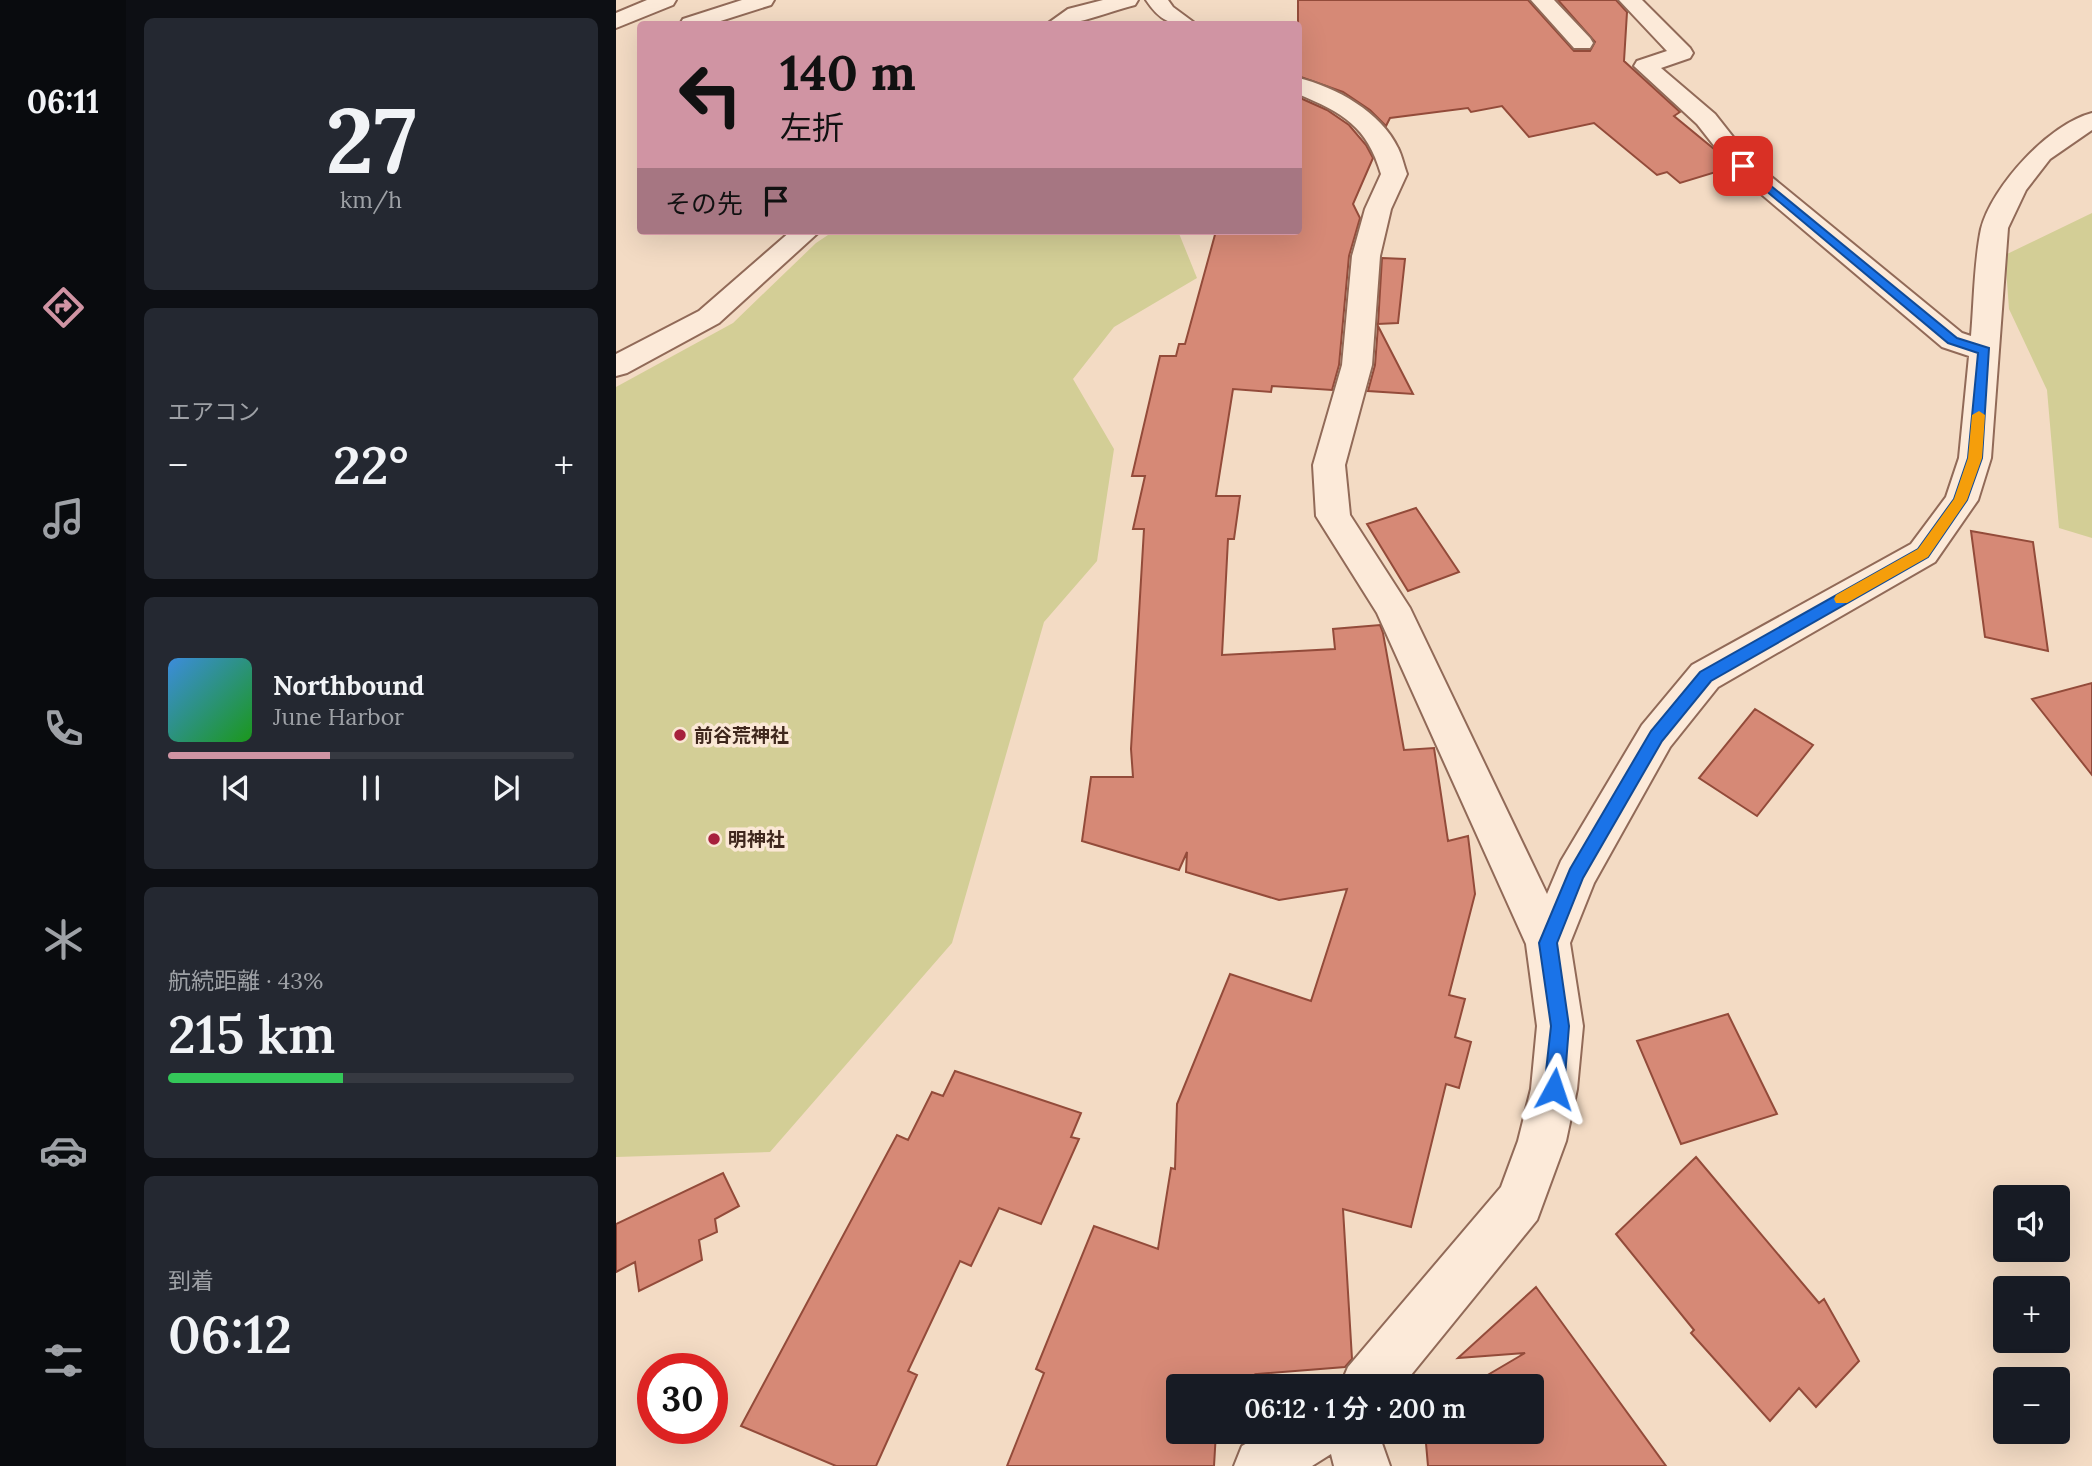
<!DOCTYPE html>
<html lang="ja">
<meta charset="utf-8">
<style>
:root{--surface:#171b24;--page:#242831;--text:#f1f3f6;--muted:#9ea1a6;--line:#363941;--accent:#d094a3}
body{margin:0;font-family:Lora,"Noto Sans JP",serif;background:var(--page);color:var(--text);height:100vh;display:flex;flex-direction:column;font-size:26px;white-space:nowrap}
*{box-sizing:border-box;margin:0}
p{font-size:23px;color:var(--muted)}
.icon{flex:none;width:38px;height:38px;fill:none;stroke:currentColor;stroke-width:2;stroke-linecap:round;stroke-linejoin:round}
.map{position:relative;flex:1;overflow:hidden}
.panel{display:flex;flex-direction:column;gap:18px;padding:18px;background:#0d0f14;width:490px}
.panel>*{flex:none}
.banner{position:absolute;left:21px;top:21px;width:665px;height:214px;border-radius:7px;box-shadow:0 7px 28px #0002;background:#d094a3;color:#111;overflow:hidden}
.buttons{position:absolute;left:1377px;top:1185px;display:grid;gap:14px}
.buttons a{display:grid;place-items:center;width:77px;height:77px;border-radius:7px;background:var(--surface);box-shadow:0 7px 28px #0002;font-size:35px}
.speed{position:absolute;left:21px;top:1353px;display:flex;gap:14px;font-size:35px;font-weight:700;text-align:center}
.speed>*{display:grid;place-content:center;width:91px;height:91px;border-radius:50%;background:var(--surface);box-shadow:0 7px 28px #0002;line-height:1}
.speed .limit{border:10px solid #d22;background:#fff;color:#111}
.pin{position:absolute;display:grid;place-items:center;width:60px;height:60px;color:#fff;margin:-30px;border-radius:14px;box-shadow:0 4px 10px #0006}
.me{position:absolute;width:77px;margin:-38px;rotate:5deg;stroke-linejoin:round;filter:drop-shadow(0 0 5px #0008)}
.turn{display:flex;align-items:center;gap:24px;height:147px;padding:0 28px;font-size:32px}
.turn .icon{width:91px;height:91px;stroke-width:2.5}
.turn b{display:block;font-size:49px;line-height:60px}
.then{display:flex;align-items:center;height:66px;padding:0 28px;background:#0003;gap:14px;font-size:26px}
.big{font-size:52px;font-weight:600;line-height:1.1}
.panel .widget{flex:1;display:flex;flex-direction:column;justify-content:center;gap:10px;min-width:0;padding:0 24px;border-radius:10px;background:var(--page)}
.panel .dial{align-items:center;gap:0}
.dial b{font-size:91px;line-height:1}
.song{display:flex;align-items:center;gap:21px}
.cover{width:84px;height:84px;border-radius:10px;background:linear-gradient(135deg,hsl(210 70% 55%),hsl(120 70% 35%))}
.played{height:7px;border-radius:4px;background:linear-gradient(90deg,var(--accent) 40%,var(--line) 40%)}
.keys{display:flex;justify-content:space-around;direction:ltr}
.heat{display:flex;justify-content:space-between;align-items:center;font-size:38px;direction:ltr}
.charge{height:10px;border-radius:5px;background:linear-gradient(90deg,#34c759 43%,var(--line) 0)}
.trip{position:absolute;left:550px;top:1374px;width:378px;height:70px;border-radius:7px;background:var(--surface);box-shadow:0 7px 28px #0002;font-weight:600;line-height:70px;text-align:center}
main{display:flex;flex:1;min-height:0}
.tabs{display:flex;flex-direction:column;width:126px;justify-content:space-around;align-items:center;background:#090b0e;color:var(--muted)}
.tabs .icon{width:49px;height:49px}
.tabs .active{color:var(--accent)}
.tabs b{font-size:32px;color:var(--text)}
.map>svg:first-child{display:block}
.green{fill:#d3ce96}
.building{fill:#d68976;stroke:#934b3a;stroke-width:2}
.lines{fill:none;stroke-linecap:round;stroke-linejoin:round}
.minor-casing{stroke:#916a58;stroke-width:4}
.minor{fill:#fcead9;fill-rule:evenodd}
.route{fill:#1a73e8;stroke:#114b97;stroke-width:2}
.slow{fill:#f59e0b}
.poi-dot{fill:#a7203d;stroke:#fae7d5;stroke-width:2.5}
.labels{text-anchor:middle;stroke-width:7;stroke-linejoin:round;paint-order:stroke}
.poi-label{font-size:19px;font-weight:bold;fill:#3f271d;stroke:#fae7d5;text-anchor:start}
</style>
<main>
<nav class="tabs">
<b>06:11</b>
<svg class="icon active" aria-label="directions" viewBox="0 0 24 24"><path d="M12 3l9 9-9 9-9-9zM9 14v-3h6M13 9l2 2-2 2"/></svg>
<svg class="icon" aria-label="music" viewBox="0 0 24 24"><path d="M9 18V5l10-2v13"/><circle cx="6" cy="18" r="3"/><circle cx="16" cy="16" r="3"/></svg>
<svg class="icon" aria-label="phone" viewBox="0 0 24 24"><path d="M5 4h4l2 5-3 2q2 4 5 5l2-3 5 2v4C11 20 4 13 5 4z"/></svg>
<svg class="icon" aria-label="climate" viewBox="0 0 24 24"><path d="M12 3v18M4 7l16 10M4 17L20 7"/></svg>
<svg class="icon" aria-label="car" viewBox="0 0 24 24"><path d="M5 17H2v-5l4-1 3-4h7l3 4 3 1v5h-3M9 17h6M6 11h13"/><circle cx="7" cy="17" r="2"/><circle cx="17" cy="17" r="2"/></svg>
<svg class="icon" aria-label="filters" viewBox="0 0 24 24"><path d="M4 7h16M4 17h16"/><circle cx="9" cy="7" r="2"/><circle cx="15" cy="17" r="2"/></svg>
</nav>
<section class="panel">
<div class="widget dial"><b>27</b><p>km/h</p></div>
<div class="widget"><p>エアコン</p>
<div class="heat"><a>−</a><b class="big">22°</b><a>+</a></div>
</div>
<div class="widget">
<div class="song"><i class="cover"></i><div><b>Northbound</b><p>June Harbor</p></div></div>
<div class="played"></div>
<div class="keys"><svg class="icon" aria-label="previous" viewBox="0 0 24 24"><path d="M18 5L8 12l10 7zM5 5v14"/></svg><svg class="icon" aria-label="pause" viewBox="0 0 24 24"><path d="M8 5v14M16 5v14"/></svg><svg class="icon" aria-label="next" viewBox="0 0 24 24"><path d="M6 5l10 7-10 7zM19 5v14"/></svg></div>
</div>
<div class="widget"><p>航続距離 · 43%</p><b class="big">215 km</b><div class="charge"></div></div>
<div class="widget"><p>到着</p><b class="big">06:12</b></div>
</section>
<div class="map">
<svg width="1476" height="1466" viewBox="0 0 1476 1466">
<rect width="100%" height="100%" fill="#f3dbc4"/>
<path class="green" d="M1476,213V538L1443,528L1431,390L1393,309L1389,255Z
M218,231H562L581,278L498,327L457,379L498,449L481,561L428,622L336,943L154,1152L0,1157V387L117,323L200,243Z"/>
<path class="building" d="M682,0H912L958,51H974L979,42L942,0H1000L1011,12L1008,61L1064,112L1058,116L1098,149L1113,168L1064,183L1051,172L1041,175L978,123L913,137L886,106L855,112L852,108L774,118L770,126L754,110L727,92L682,76Z
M682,97L711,110L733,125L750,145L757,158L737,204L744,218L733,256L723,365L716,390L656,386L655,392L617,389L600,496H624L618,539H612L606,655L719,649L717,629L764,625L767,633L788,750L818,748L832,841L852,836L859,894L833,995L849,999L839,1037L855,1042L843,1088L830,1084L795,1227L727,1209L736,1359L729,1367L640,1374L649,1386H562V1432H600L598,1466H391L428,1373L420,1369L478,1226L542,1249L555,1168L559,1169L561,1104L614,974L695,1001L731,889L663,900L570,872L571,852L563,870L466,841L475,777H517L515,749L528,529H517L529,476H516L544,356H560L563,344H569L600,231H682Z
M766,258L789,259L782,323L762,324Z
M762,326L797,394L752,391L759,365Z
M800,508L843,572L792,591L751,524Z
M1355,531L1417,542L1432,651L1369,637Z
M1476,683V775L1416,699Z
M1139,709L1197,745L1141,816L1083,778Z
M1112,1014L1161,1114L1065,1144L1021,1041Z
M339,1071L465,1113L455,1137L463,1139L425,1224L383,1208L355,1266L344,1261L292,1371L301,1375L260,1466H220L125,1426L281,1135L292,1140L316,1092L327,1096Z
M1080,1157L1203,1303L1208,1299L1243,1361L1200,1407L1183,1388L1154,1421L1075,1333L1078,1330L1000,1234Z
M107,1173L123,1206L99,1219L101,1232L83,1240L86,1260L23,1291L19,1262L0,1272V1224Z
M920,1287L965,1349L1050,1466H812L809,1432H915V1386H853L909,1353L842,1358Z"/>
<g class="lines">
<defs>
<path id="minor" d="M31,0H60L57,5L0,28V13Z
M126,0H158L155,5L95,24H64L67,19Z
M487,0H522L519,5C490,12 460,27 431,24L452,9Z
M530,0H552L557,7L580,24C555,26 544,21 530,0Z
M915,0H938L974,38L977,43L974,48H958Z
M1003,0H1026L1074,48L1077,53L1074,58L1045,68L1099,114L1136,161L1346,333L1355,336C1358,302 1358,263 1365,229C1376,186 1433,124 1476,113V130L1434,159L1410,190L1392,228L1375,458L1362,500L1319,562L1102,687L1054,747L978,883L954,943L967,1026L961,1089L950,1141L921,1220L786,1386H724L732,1367L885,1187L902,1141L915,1089L921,1026L910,944L761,613L700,516L697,465L726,365L736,256L749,209L765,174C751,126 727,113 682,94V78C720,87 765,112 782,148C786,156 788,166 791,174L775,209L764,256L756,365L729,465L734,515L794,608L931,894L945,861L1026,725L1076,665L1295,544L1330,497L1343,458L1353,356L1326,347L1118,171L1081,124L1018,66L1021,61L1051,51Z
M175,231H204L103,323L11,373L0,376V354L83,311Z
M650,1432H762L774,1466H718L715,1454L696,1466H618L626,1446Z"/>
</defs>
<use href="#minor" class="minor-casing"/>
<use href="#minor" class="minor"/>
</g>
<path class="route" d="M1127,163L1341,338L1373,348L1366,458L1351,500L1312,557L1095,681L1046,741L967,878L941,943L953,1026L948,1089L945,1096L938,1099L931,1096L928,1089L935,1026L923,943L954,869L1035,731L1084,672L1302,549L1338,499L1352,458L1362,353L1332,343L1124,169L1122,166Z"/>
<path class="slow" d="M1363,411L1369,415L1366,458L1351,500L1312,557L1231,603H1220L1218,599L1220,595L1302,549L1338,499L1352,458L1356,415Z"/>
<g class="poi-dot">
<circle cx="64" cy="735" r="7"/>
<circle cx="98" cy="839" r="7"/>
</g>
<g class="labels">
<g class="poi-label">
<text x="78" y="742">前谷荒神社</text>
<text x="112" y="846">明神社</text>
</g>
</g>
</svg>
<div class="buttons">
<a><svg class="icon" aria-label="sound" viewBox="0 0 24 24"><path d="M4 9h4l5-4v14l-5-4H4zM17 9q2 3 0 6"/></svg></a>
<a>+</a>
<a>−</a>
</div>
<div class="speed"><div class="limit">30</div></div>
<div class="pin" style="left:1127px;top:166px;background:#d93025"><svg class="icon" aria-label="arrive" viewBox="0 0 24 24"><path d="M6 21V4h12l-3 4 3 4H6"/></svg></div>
<svg class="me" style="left:938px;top:1089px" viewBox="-20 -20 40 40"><path d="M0-17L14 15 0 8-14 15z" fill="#1a73e8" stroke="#fff" stroke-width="4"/></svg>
<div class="trip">06:12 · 1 分 · 200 m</div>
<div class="banner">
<div class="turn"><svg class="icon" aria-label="left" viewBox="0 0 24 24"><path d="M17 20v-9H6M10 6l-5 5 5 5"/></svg><div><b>140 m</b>左折</div></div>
<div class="then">その先<svg class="icon" aria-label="arrive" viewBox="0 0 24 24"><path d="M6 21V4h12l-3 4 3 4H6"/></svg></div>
</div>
</div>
</main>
